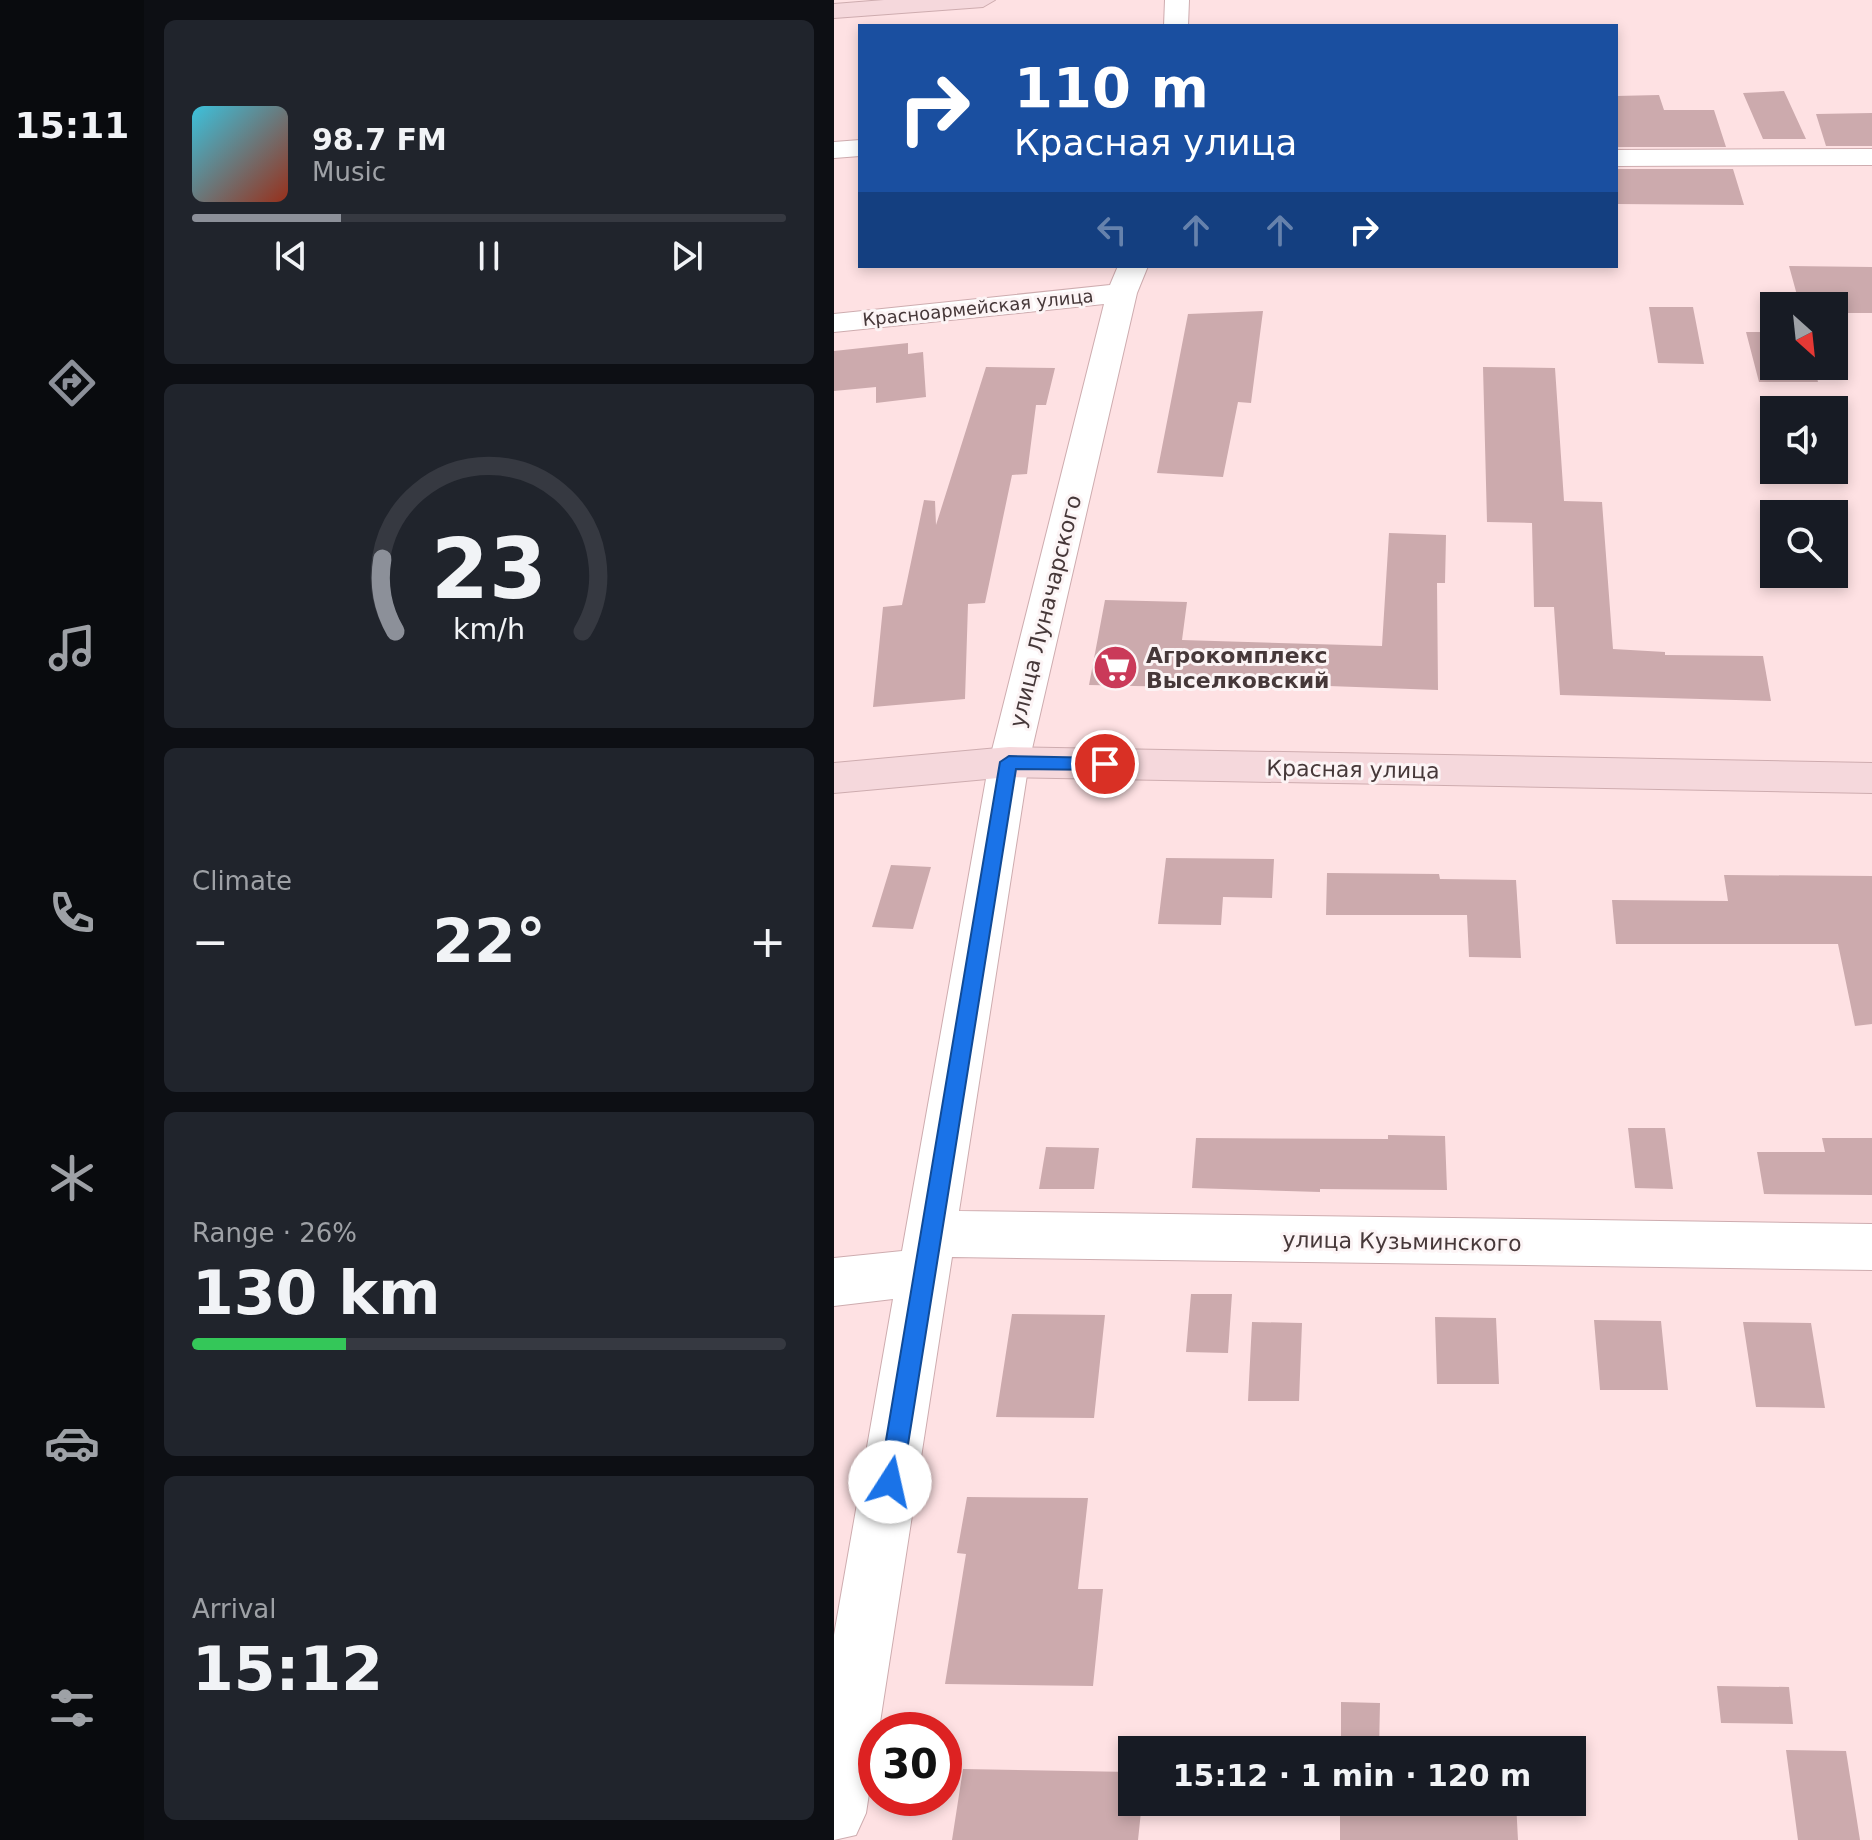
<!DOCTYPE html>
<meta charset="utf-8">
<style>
:root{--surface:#171b24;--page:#20242c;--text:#f1f3f6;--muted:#9ea1a6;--line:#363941;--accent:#8c9099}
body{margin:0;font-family:"DejaVu Sans",sans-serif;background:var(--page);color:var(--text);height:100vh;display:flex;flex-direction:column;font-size:30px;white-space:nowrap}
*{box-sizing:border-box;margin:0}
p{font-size:26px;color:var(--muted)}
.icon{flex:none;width:44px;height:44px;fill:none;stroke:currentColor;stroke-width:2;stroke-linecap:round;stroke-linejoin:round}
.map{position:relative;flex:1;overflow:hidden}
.details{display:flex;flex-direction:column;gap:20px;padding:20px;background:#0d0f14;width:690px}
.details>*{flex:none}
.hud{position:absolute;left:24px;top:24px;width:760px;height:244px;border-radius:0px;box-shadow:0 4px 12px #0003;background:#1a4fa0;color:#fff;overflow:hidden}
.needle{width:52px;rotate:153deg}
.controls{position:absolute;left:926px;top:292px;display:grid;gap:16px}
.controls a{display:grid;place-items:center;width:88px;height:88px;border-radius:0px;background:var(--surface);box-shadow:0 4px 12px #0003;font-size:40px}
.speed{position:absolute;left:24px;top:1712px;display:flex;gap:16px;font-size:40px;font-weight:700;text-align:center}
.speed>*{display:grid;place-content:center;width:104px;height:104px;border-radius:50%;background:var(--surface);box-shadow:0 4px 12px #0003;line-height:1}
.speed .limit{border:12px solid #d22;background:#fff;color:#111}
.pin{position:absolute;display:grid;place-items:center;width:68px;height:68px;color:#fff;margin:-34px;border:4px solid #fff;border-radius:50%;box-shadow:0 2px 8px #0007}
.me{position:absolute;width:88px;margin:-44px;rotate:10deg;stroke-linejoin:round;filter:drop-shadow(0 0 6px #0008)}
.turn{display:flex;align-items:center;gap:28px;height:168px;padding:0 24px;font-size:36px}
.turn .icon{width:104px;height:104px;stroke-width:2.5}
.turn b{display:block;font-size:56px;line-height:68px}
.lanes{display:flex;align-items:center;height:76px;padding:0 24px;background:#0003;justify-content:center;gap:40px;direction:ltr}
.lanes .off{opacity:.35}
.big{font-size:60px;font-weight:700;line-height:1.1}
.details .tile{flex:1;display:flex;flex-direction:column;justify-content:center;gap:12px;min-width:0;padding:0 28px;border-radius:12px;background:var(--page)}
.details .dial{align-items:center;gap:0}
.dial svg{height:208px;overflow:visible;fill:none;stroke:var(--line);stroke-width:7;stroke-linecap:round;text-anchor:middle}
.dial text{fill:var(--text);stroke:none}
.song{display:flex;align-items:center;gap:24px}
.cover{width:96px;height:96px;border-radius:12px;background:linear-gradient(135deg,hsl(190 70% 55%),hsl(10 70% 35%))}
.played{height:8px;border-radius:4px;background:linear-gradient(90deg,var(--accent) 25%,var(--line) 25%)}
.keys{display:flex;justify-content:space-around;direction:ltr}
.heat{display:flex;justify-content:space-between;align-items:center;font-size:44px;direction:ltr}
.charge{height:12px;border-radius:6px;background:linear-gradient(90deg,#34c759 26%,var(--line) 0)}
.trip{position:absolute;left:284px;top:1736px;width:468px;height:80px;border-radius:0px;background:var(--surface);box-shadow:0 4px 12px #0003;font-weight:700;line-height:80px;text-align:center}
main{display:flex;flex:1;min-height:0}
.menu{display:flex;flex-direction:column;width:144px;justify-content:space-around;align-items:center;background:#090b0e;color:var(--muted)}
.menu .icon{width:56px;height:56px}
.menu .active{color:var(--accent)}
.menu b{font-size:36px;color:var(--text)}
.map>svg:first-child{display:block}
.building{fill:#ccaaad}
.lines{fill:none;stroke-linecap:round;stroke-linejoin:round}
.street-casing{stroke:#ceacaf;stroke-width:2}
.secondary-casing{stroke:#ceacaf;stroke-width:2}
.street{fill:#fff;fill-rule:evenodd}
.secondary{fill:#f5d8dc;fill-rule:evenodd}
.route{fill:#1a73e8;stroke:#114b97;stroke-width:2}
.labels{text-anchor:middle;stroke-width:6;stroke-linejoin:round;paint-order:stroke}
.far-street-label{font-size:18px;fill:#463839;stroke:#fcf4f5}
.street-label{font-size:22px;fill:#463839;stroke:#fcf4f5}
.poi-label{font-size:22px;font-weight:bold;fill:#463839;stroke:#fcf4f5;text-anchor:start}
</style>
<main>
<nav class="menu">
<b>15:11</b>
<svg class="icon active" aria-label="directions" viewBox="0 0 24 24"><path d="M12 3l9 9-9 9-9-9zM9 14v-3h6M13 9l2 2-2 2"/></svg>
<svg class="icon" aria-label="music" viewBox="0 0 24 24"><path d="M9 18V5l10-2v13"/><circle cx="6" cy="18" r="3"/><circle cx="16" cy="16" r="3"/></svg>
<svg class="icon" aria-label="phone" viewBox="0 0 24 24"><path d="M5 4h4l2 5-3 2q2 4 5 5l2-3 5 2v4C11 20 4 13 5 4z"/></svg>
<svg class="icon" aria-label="climate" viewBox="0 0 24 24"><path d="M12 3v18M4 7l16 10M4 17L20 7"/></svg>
<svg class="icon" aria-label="car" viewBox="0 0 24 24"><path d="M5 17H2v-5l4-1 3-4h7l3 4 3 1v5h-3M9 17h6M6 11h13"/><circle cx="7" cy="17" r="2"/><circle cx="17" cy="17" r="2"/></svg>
<svg class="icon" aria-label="filters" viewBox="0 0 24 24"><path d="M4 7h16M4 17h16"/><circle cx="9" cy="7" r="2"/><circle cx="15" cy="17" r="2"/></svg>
</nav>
<section class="details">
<div class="tile">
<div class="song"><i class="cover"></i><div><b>98.7 FM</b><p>Music</p></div></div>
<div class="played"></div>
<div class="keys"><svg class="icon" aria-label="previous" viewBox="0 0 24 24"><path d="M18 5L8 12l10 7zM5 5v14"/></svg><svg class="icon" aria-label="pause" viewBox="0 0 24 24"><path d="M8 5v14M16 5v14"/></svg><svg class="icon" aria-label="next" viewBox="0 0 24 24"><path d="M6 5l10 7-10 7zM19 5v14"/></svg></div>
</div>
<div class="tile dial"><svg viewBox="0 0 100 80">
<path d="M14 69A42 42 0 1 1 86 69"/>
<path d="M14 69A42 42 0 0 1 9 41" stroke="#8c9099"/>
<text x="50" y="56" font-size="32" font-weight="700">23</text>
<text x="50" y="72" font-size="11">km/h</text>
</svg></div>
<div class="tile"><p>Climate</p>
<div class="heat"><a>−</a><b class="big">22°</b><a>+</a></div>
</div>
<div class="tile"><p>Range · 26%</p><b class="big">130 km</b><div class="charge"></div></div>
<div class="tile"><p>Arrival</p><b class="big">15:12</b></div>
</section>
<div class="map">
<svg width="1038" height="1840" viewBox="0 0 1038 1840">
<rect width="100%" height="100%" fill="#fee1e3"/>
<path class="building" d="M950,91L972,139H929L909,93Z
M825,95L830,110H880L892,147H782V96Z
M1038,113V146H992L982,114Z
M782,169H899L910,205L782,204Z
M955,266L1038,267V313H1000V306H966Z
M815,307H859L870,364L824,363Z
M429,311L417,403L404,402L389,477L323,473L354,314Z
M912,332H940V366H980L984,382H925Z
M74,343V354L89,352L92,397L42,403V387L0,391V351Z
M152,367L221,368L212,405H202L193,474L178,475L151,603L134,604L131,699L39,707L49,607L68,605L90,500L101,501L102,525Z
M649,367L721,368L730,501L768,502L779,649L831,652V655L929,656L937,701L726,695L720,607H700L698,523L653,522Z
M555,533L612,535L611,583H603L604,690L440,684L439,689L255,685L271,600L353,602L348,640L548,646Z
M332,858L440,859L438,898L389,897L387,925L324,924Z
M57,865L97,867L79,929L38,927Z
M493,873L605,874L606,879L682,880L687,958L635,957L633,915H492Z
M890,875L1038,876V1024L1021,1026L1004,944H782L778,900L894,901Z
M794,1128H831L839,1189L801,1188Z
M554,1135L611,1136L613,1190L486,1189V1192L358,1188L362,1138L554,1139Z
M988,1138H1038V1195L930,1194L923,1152H991Z
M212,1147L265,1148L260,1189H205Z
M357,1294H398L394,1353L352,1352Z
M178,1314L271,1315L260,1418L162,1417Z
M601,1317L662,1318L665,1384H603Z
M760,1320L827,1321L834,1390H766Z
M418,1322L468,1323L465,1401H414Z
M909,1322L977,1323L991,1408L922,1407Z
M133,1497L254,1498L244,1589H269L259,1686L111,1684L132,1554L123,1553Z
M883,1686L955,1687L959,1724L887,1723Z
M507,1702L546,1703L545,1750H507Z
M952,1750L1012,1751L1026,1840H964Z
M129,1769L298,1772V1802H308L304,1840H118Z
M506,1802H682L684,1840H506Z"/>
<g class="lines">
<defs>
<path id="street" d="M331,0H355L354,26H330Z
M26,140V156L0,158V142Z
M1038,149V165L782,166V150Z
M284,266H314L303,293L195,762L125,1211L1038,1224V1270L118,1257L32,1813L22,1835L0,1840V1635L59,1299L0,1306V1258L68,1251L155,762L270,304L0,332V314L276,285Z"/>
<path id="secondary" d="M50,0H161L149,7L0,18V4Z
M175,747L1038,763V793L175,777L0,793V763Z"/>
</defs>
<use href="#street" class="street-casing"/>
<use href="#secondary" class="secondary-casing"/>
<use href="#street" class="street"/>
<use href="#secondary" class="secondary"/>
</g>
<path class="route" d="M175,756L271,758L279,764L271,770L182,769L68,1482L64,1491L56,1494L48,1491L45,1482L166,762Z"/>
<defs>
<symbol id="supermarket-disc" viewBox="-11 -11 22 22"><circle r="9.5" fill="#ca3a59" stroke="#fcf4f5"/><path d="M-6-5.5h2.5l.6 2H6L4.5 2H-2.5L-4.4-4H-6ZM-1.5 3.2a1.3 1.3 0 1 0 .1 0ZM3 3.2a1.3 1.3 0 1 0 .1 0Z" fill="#fff"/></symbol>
</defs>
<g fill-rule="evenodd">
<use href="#supermarket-disc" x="256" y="642" width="51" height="51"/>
</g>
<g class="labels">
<g class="far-street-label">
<text transform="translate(144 308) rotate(-6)" y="6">Красноармейская улица</text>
</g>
<g class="street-label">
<text transform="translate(211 611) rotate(-76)" y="8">улица Луначарского</text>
<text transform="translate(519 769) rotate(1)" y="8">Красная улица</text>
<text transform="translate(568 1241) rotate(1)" y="8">улица Кузьминского</text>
</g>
<g class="poi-label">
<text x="312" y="663">Агрокомплекс<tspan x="312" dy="25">Выселковский</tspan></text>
</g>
</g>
</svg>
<div class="controls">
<a><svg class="needle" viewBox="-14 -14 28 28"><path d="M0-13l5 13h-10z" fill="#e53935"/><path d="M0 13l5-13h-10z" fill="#9ea1a6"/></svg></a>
<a><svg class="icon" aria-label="sound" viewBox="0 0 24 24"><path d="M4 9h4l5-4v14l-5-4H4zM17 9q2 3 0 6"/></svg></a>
<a><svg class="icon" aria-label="search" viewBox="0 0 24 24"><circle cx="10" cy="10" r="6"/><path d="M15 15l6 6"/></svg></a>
</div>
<div class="speed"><div class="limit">30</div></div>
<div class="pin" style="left:271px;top:764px;background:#d93025"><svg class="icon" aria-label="arrive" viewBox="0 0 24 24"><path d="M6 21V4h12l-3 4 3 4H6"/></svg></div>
<svg class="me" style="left:56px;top:1482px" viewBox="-20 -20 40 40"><circle r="19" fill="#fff"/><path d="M0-13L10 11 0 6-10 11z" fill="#1a73e8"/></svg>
<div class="trip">15:12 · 1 min · 120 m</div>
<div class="hud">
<div class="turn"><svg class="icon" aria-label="right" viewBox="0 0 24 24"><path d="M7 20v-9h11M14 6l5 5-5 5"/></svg><div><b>110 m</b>Красная улица</div></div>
<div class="lanes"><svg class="icon off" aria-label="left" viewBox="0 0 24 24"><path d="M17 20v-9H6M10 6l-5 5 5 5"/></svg><svg class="icon off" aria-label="ahead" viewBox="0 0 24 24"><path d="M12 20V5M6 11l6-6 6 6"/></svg><svg class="icon off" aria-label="ahead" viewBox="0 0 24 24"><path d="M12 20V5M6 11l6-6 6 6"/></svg><svg class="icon" aria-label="right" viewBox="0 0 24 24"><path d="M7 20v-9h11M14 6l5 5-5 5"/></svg></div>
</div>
</div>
</main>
